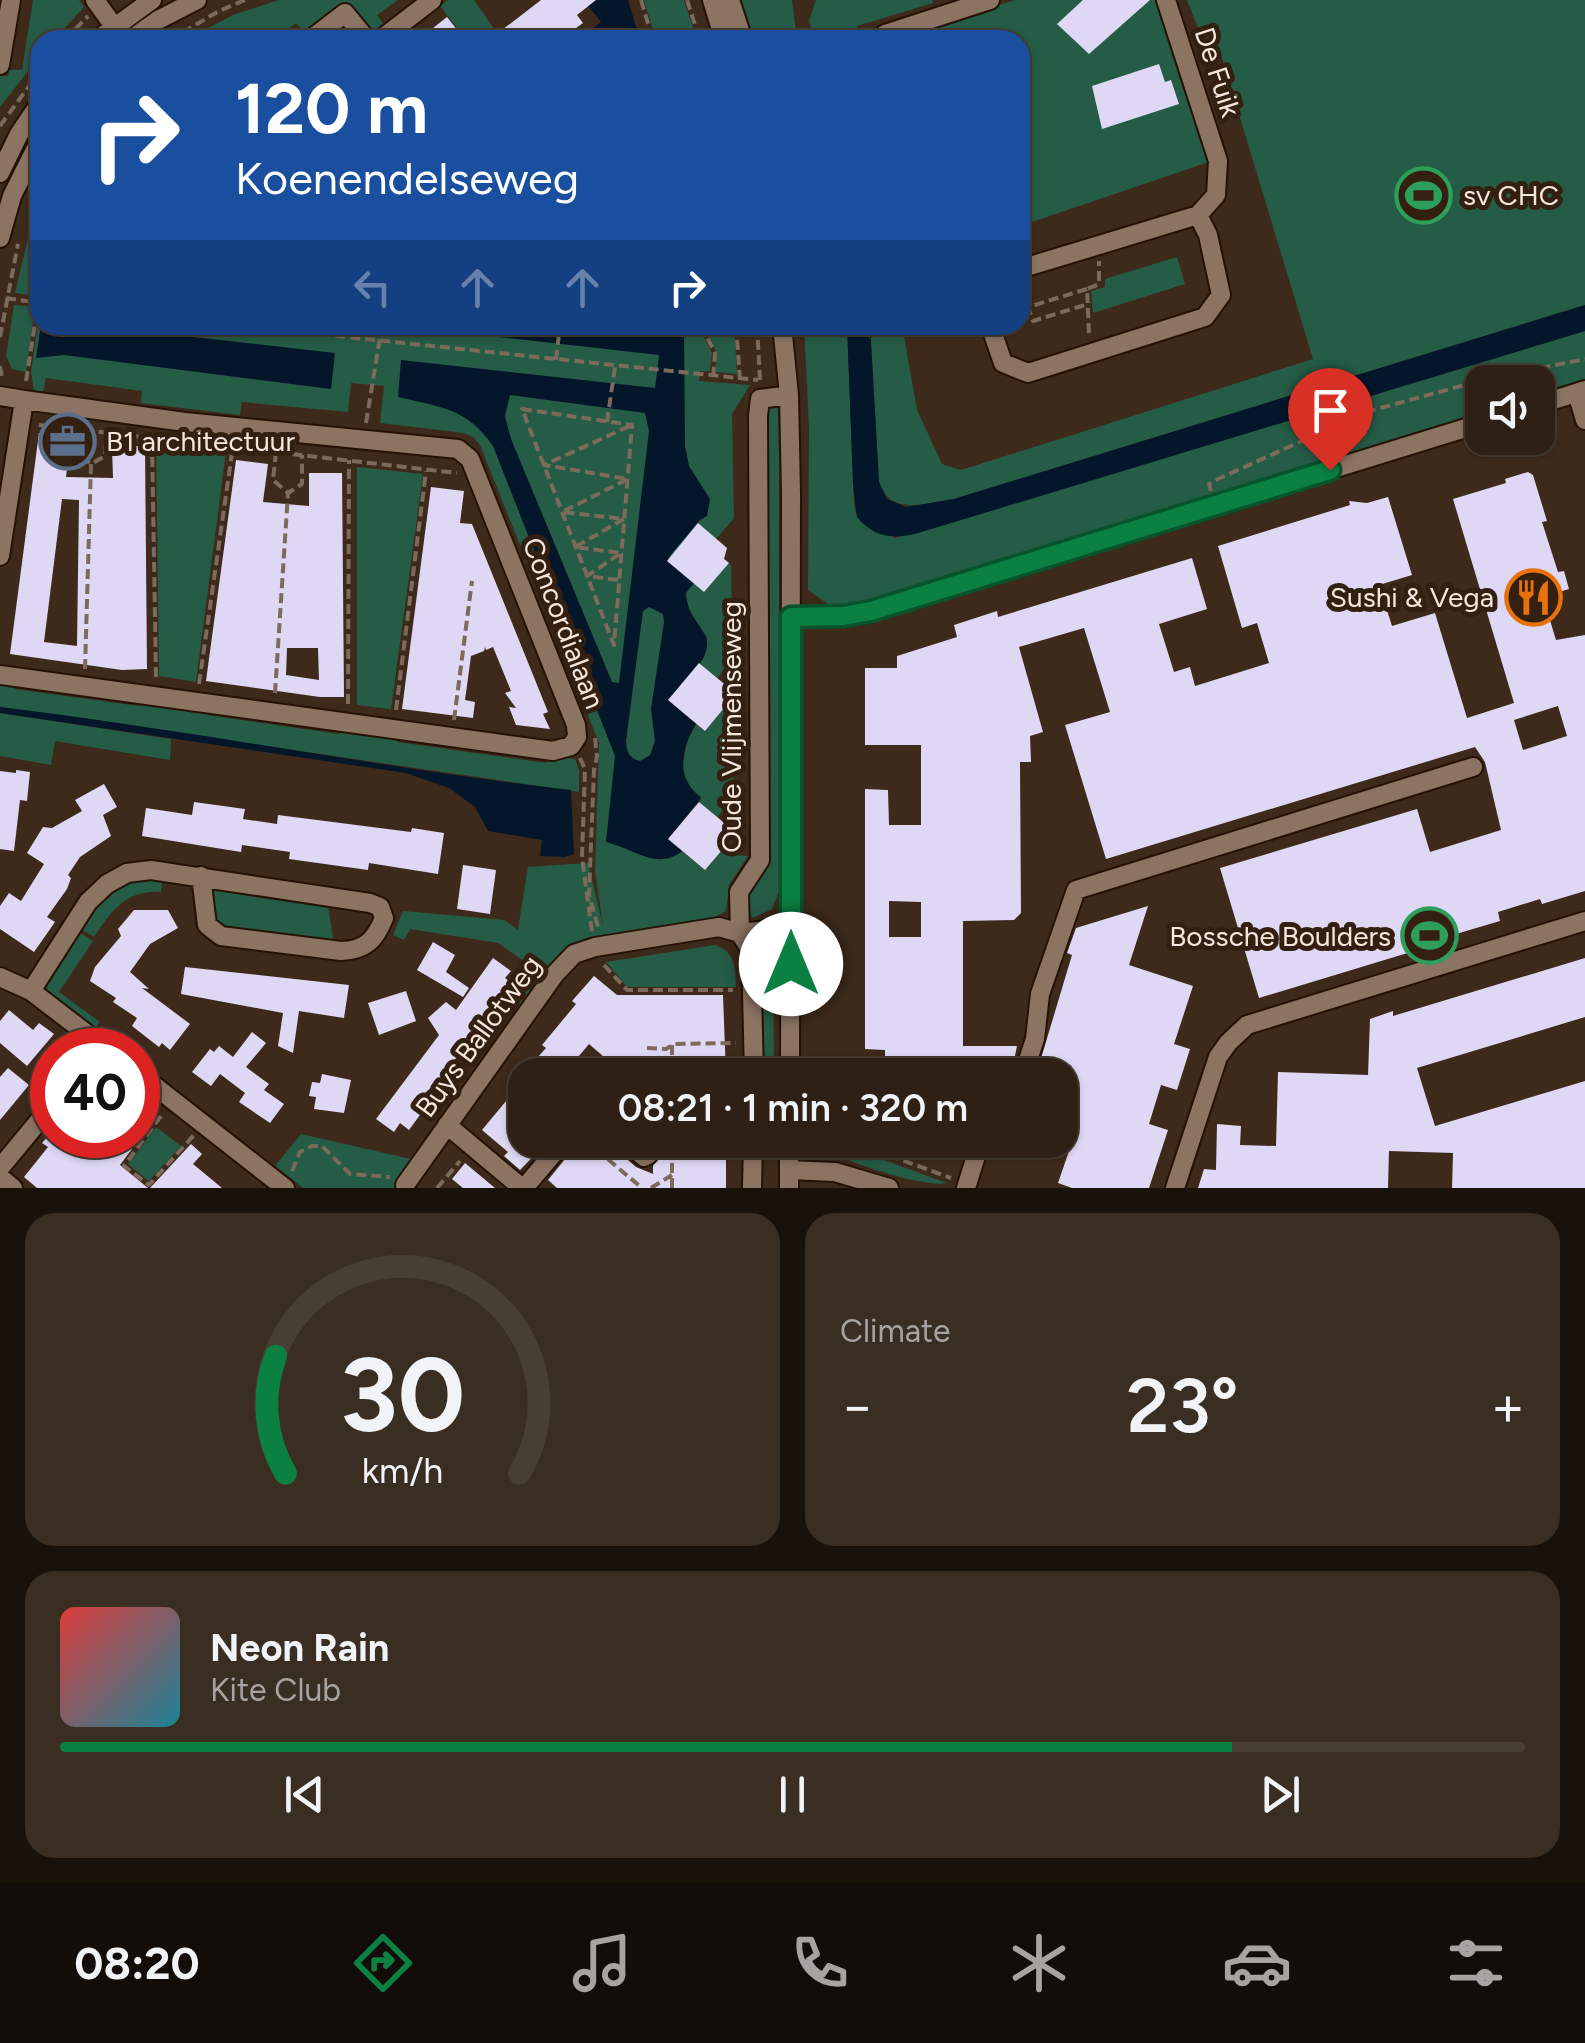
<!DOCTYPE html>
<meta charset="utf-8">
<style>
:root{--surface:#2e2014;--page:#3a2d22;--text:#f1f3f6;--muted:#a7a3a0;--line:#493e34;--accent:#0b8043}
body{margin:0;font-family:Figtree,sans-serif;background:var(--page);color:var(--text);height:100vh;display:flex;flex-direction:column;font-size:38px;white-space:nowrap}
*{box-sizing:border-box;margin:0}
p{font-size:32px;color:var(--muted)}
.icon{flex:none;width:55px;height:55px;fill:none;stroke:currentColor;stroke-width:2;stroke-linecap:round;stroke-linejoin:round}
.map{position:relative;height:1188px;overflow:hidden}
.details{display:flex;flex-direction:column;gap:25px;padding:25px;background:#19120b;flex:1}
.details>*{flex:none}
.guide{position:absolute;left:30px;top:30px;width:1000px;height:305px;border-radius:30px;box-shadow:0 2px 8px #0004,0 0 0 2px var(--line);background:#1a4fa0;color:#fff;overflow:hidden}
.buttons{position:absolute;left:1465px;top:365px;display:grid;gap:20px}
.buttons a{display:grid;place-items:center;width:90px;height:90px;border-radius:20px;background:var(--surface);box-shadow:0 2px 8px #0004,0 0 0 2px var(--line);font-size:50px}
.speed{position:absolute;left:30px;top:1028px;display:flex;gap:20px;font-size:50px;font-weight:700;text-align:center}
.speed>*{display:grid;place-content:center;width:130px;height:130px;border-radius:50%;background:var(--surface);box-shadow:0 2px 8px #0004,0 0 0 2px var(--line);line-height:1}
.speed .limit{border:15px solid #d22;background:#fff;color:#111}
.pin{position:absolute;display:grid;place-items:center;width:85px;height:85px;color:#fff;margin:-102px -42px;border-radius:50% 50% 50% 0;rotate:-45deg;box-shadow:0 0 10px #0007}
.pin .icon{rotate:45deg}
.me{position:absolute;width:110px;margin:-55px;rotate:0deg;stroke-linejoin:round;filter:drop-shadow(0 0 8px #0008)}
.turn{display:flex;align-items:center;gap:35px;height:210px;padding:0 40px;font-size:45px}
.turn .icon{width:130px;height:130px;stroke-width:2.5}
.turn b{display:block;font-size:70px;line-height:85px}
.lanes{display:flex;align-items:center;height:95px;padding:0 40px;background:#0003;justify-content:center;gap:50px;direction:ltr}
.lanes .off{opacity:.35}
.big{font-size:75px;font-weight:600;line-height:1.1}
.details .widget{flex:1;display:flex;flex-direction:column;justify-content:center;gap:15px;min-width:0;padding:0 35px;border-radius:30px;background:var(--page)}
.details .dial{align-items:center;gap:0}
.dial svg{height:260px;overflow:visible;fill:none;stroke:var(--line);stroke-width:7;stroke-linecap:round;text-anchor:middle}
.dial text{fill:var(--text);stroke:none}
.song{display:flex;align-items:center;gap:30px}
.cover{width:120px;height:120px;border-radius:15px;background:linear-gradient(135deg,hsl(0 70% 55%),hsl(190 70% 35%))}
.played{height:10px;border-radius:5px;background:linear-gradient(90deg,var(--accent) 80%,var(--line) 80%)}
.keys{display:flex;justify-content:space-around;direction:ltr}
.heat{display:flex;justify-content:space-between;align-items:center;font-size:55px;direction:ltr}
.details .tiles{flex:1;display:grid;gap:25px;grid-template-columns:1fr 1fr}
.widget:last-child{grid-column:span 2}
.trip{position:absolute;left:508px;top:1058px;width:570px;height:100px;border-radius:30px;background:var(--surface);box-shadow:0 2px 8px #0004,0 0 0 2px var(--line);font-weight:600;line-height:100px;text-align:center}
.tabs{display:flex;height:160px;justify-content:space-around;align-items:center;background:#120d08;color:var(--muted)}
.tabs .icon{width:70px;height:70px}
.tabs .current{color:var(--accent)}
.tabs b{font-size:45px;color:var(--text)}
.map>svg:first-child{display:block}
.green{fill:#255c46}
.water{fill:#04162a;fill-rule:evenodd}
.building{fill:#ded8f4;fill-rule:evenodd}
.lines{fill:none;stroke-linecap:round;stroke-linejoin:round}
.minor-casing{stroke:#251204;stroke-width:22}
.path{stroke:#7c6a5d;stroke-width:4;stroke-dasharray:10 5;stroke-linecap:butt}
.minor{stroke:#8c7463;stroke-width:18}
.route-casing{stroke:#07532c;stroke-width:25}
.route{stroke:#0b8043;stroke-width:18}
.labels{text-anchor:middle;stroke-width:10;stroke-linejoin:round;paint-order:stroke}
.street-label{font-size:28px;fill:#f6e8df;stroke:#342011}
.poi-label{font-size:28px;fill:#f6e8df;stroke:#342011;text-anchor:start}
</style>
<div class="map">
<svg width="1585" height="1188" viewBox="0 0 1585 1188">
<rect width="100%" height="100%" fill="#3e2a1b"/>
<path class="green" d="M33,0H79L84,7L54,40H40V56L0,107V76H8L9,70H22Z
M279,0H398L377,15L385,26L378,32C368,29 367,25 360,17C342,0 321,20 305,33L296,23L274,40H186L233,15Z
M448,0H474L502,40H466L440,6Z
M644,0H684L697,40H656Z
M741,0H792L797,40H754Z
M816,0H932L933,3L857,26L859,40H815L809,21Z
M1015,0H1157L1209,162L1020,226V40H901L904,36Z
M1187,0H1585V305L954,499C925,503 891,517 879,482L870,325H902L917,410L942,464L961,470L1313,359L1221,55L1210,58Z
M39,207L40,278L37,296L15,293L29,234Z
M1177,257L1185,284L1093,313L1091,291L1105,287V279Z
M14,305L35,307L26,372L12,369L6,356Z
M40,308V325H670L674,408L684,443V325H698L712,353L710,371H700L699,381L750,385L732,414L734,518L710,546L731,565L733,658L717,678L699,663L704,658L707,637L693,620L654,696L682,772L687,740L696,724L705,731L728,703L732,706L734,797L717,817L699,802L701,797L687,785L650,839L608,828L606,841C633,849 658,870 682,851L705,870L729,842L734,855L748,856L729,885L726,911L713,918L714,922L573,957L523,1012L515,1006L539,972L498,943L410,929L404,940L393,935L403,911L504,920L518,930L528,867L588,863L603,926L595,870L599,743L480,445L473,437L464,433L380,423L384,386L351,383L348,412L242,402L240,415L141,403L142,391L46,378L43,392L34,391L31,372Z
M703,325H734L737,374L715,372L717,353Z
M804,325H847L854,504L857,517L895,538L1585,331V384L1538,399V382H1482V415L838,611L808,590L809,427Z
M769,404L778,408L779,453V891L772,909L753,918L748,911L749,892L766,857L764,412Z
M156,444L226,451L196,682L159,676Z
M357,467L423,474L391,709L357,705Z
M0,680L9,681L15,689L139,706L147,700L201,708L207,715L339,734L347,728L392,734L398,742L546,763L553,757L575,759L579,771V792L0,707Z
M0,713L171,739L170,760L55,741L51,765L0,756Z
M147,877L162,881L161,892C126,890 112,910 94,937L81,929C100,898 111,886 147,877Z
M207,883L323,901L328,906L333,938L330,942L230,931L212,922Z
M79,932L93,941L59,992L100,1022L94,1029L51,996L46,986Z
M767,943L773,947L774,1075H759L757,944Z
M715,945C736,952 735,968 736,987H627L606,962Z
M156,1127L181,1146L149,1181L128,1164Z
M301,1134L415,1160L394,1188H303L275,1166Z
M846,1146L947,1183C927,1188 866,1167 842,1158Z"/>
<path class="water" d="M583,0H628L640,40H578L601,22Z
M1585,305V331L915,534C890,539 874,537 857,517L853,484L847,325H870L879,482L887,499L906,507L954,499Z
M41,325H87L335,353L331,389L64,355L36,358Z
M391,325H629L647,330L657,325H684L685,446L689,466L710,499L707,516L700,520L668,558L695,582L686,593C687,613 696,618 705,635C716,656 681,685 668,700L696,724C681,750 675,777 701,798L668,839L682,851C657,871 635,849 606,842L615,756L493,446C467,408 440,407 398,397L401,360L655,388L659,355ZM510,395L645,413L649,431L619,683L612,682L511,439L505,416ZM649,607L663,614L664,622L651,709L655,741L650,755L640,761C628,758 627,751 626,741L643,611Z
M0,707C191,730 380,768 571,790L574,854L565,857L540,856L542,840L488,831L475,807L449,788L406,773L0,713Z"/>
<path class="building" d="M541,0H596L577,15L583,23L560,40H489Z
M1083,0H1150L1089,54L1057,24Z
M447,17L465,40H418Z
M1159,64L1165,82L1171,80L1179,104L1102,129L1092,86Z
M39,433L71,437L66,477L113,478L112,446H145L147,669L122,670L10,654ZM62,499L79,500L77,646L44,642Z
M236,460L268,464L263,502L309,506V473H342L344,697H320L206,681ZM287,648H318L319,680L286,675Z
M1528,472L1533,475L1547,521L1542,522L1558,572L1564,571L1569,589L1543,597L1556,640L1585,635V891L1542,904L1540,899L1498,912L1500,921L1456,934L1457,938L1259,998L1220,868L1417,809L1430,852L1501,830L1485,762L1475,747L1106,859L1065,725L1110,712L1084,628L1019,647L1043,732L1030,736L1031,762H1020L1021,913L1014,920L963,921V1046H1017L1011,1075L885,1071V1050L865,1049V789L888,790L889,825H921V745H865V668H897V656L957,637L954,625L997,611L998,617L1192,558L1207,609L1159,624L1174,672L1190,667L1195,686L1269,663L1257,623L1242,628L1218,546L1350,505L1349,501L1367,503L1388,497L1412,575L1379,585L1392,626L1435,613L1467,718L1514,703L1453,499L1506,483L1505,479ZM1558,706L1567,736L1523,750L1514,720ZM889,901L921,902V937H889Z
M431,487L464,491L460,523L472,524L548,712L543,714L550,729L516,725L509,707L516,708L505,693L511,691L493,647L486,650L485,647L484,651L471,656L465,700L475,702L473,718L402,709Z
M698,523L727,548L724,559L729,563L704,592L667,561Z
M699,663L728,687L724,691L729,702L705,731L668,700Z
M16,770L30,772L27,801L20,800L14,851L0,849V771L16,773Z
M104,784L117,807L103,815L111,836L80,857L68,875L71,878L67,889L47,917L55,922L34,952L0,929V906L9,893L21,901L44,864L27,853L43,827L52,828L82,811L75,800Z
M194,802L245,809L243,819L277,824L278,815L411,832L412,828L444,833L438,874L369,863L368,870L289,859L290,852L242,845L241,852L142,836L146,808L192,815Z
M699,802L728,826L725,838L729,842L705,870L668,839Z
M463,865L496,870L490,914L457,909Z
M1148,906L1129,965L1193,986L1174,1044L1190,1049L1177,1090L1161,1085L1149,1124L1168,1130L1149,1188H1072L1058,1183L1080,1119L1060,1112V1075H1036L1072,955L1067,953L1076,928Z
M134,910H168L178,928L150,944L130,972L149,989L142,988L190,1024L170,1050L162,1043L159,1047L132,1026L137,1018L113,1002L116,998L90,981L95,967L121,936L118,929Z
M433,942L455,955L446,972L469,988L463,997L417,970Z
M493,958L511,971L505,978L513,984L478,1031L475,1029L441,1081L437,1079L419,1103L425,1108L409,1130L400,1123L394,1132L376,1119L439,1035L428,1018L446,1002L456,1010Z
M1585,958V1017L1417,1068L1435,1126L1585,1081V1188H1452L1453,1153L1389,1151L1388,1188H1198L1204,1169L1216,1170L1217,1124L1241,1126L1240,1145L1276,1146L1278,1072L1368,1075L1370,1019L1393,1011V1016Z
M185,967L349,985L344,1018L299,1011L293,1053L278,1046L283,1013L181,994Z
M594,976L617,995H723L726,1075H612L618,1069L589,1044L563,1075H522L546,1048L542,1045L576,1004L572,1001Z
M406,991L416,1021L379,1035L368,1003Z
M9,1010L33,1030L39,1023L54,1034L27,1066L0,1043V1021Z
M252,1032L266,1043L246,1067L269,1084L264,1090L284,1104L270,1123L239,1102L245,1093L220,1074L211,1086L192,1072L210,1049L214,1052L219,1046L233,1057Z
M8,1068L29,1085L0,1120V1077Z
M322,1074L351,1080L344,1113L314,1109L316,1097L309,1096L312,1082L320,1083Z
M525,1078V1140H549L520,1170L504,1156L508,1152L482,1130Z
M49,1135H122L132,1143V1149L120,1165L148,1188H37L24,1177L48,1147L42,1143Z
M577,1140H612L616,1150L636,1167L653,1174V1166L660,1156V1140H726V1188H557L548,1180L574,1148Z
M191,1144L202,1154L193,1164L222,1188H150Z
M465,1163L495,1188H463L452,1179Z"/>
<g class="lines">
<defs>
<path id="minor" d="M95,0L118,32
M712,0L724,40
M730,0L743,40
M97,40L152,0
M130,40L158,20L197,0
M310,40L345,13L367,40
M380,40L432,0
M887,40L885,34L990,0
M0,65L11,0
M0,173L19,134L40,103
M0,238L12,196L40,140
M1020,269L1198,215L1216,195L1218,161L1166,0
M782,325L789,395L791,494L790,1075
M990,325L1003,363L1028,373L1205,317L1221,295L1208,235L1198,215
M1577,393L1585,420
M0,396L24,400L0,556
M1538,405L1585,390
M791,617L843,616L871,611L1482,423
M0,675L553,751L571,746L577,737L576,725L470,459L458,449L185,422L24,400
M0,977L31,991L108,1050
M31,991L88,902L107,884L127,873L151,870L370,903L380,907L384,918C375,940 366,950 341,951L221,936L207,925L201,876
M138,1073L285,1188
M754,1075L751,951L740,933L739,892L760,860L758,416L760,399L789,395
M1023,1075L1035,1039L1040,994L1076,890L1473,767
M447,1125L522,1188
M624,1140L644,1157L648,1155V1140
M0,1168L52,1105
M789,1170L835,1172L889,1188
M0,1177L13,1188
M405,1185L555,974L574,954L595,947L719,927L740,933L792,927
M524,1188L565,1140
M752,1188L753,1140
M789,1188V1140
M966,1188L981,1140
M1175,1188L1218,1057L1228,1043L1247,1025L1585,921"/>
</defs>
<use href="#minor" class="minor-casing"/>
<path class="path" d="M641,0L653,40
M687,0L700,40
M65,40L88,16
M170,40L219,11L245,0
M0,126L40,71
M1087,289L1028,307L1033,321L1088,304
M6,298L40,303
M231,325L758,380
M701,325L715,353L713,378
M736,325L740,380
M757,325L760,380
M1089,333L1087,289L1099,284V261
M0,337L18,244
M556,360L560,325
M0,366L2,378
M26,381L40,292
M522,409L632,425L614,645Z
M607,422L615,367
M366,423L382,325
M39,425L457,473
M78,430L76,453L91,464L105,456L106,434
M152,442L156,677
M276,452L273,480L288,493L302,484V455
M1211,491L1209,484L1218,479L1366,412L1483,380L1585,359
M618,580L587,576L621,553L575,547L624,519L562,512L628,479L544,465L632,425
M85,669L91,464
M199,684L233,446
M275,693L288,493
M348,704L349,460
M396,710L426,471
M454,720L472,581
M595,738L597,756L594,770L589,895L598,927
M580,758L585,769L582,857L592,932
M604,965L627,990H733
M672,1045V1075
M647,1048L666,1049L674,1044L736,1043
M161,1116L124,1166L149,1185L194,1135
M585,1140L642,1188
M847,1140L951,1178
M839,1154L842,1140
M292,1171L300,1152L312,1146H322L350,1174L390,1177
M437,1188L460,1161
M651,1188L672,1175
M672,1188V1140"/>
<use href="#minor" class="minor"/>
</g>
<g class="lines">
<defs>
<path id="route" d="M791,964V617L843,616L871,611L1330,470"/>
</defs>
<use href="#route" class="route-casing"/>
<use href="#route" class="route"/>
</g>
<defs>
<symbol id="stadium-ring" viewBox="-11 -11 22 22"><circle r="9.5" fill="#342011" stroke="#2e9e5b" stroke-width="1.5"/><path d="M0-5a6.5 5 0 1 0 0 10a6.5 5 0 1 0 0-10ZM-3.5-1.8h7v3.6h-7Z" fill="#2e9e5b"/></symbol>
<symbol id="office-ring" viewBox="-11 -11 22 22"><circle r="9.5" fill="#342011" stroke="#5c6f8a" stroke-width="1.5"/><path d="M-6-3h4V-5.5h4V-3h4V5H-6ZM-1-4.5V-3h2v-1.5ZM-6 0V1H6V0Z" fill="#5c6f8a"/></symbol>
<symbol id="restaurant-ring" viewBox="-11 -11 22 22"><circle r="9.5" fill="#342011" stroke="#e8710a" stroke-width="1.5"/><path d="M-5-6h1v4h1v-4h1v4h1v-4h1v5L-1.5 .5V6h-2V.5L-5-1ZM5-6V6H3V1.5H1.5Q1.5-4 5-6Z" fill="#e8710a"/></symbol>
</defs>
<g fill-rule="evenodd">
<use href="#stadium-ring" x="1392" y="164" width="63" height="63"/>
<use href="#office-ring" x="36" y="410" width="63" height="63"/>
<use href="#restaurant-ring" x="1502" y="566" width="63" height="63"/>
<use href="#stadium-ring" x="1398" y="904" width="63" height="63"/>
</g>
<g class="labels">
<g class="street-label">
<text transform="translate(1218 72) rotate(72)" y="10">De Fuik</text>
<text transform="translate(564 623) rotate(69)" y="10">Concordialaan</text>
<text transform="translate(731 727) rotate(-90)" y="10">Oude Vlijmenseweg</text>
<text transform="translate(478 1036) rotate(-54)" y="10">Buys Ballotweg</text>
</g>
<g class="poi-label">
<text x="1463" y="205">sv CHC</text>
<text x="106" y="451">B1 architectuur</text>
<text x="1494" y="607" text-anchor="end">Sushi &amp; Vega</text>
<text x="1391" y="946" text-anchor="end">Bossche Boulders</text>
</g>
</g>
</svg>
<div class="buttons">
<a><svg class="icon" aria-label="sound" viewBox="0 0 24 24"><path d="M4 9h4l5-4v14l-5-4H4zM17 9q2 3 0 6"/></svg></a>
</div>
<div class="speed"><div class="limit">40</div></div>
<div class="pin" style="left:1330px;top:470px;background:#d93025"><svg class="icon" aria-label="arrive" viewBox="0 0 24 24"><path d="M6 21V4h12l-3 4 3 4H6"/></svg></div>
<svg class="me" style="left:791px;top:964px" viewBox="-20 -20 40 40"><circle r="19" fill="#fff"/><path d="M0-13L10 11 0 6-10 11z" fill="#0b8043"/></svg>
<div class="trip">08:21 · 1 min · 320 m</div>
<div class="guide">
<div class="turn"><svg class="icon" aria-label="right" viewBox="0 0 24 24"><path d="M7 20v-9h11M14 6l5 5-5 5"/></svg><div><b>120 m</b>Koenendelseweg</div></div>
<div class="lanes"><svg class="icon off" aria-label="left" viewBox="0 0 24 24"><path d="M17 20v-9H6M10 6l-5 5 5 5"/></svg><svg class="icon off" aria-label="ahead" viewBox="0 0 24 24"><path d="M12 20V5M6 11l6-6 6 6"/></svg><svg class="icon off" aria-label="ahead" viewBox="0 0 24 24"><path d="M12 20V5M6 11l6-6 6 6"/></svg><svg class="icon" aria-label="right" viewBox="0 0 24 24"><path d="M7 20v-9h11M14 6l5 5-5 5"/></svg></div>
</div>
</div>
<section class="details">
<div class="tiles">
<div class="widget dial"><svg viewBox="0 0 100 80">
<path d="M14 69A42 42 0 1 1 86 69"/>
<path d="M14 69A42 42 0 0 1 11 33" stroke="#0b8043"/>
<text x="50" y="56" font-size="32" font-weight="700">30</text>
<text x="50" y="72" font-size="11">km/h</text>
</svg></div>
<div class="widget"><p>Climate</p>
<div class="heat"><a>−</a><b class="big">23°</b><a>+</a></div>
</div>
<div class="widget">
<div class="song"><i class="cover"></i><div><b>Neon Rain</b><p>Kite Club</p></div></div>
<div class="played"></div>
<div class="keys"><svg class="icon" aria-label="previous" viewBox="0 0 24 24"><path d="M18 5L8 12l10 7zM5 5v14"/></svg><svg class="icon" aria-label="pause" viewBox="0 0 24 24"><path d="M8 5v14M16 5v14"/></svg><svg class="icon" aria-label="next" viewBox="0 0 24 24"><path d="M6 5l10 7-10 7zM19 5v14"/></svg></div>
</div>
</div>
</section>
<nav class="tabs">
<b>08:20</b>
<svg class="icon current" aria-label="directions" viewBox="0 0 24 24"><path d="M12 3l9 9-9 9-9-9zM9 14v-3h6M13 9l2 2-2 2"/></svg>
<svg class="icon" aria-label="music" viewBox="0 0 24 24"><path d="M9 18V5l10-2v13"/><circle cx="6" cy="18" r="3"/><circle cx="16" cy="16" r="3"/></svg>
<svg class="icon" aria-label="phone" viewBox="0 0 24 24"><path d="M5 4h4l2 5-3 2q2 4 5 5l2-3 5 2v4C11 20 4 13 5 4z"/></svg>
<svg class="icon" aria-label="climate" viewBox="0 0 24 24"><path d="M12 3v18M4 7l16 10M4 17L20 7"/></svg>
<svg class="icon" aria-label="car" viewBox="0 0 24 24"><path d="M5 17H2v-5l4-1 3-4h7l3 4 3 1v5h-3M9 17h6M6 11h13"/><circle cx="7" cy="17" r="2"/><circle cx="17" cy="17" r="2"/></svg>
<svg class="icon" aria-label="filters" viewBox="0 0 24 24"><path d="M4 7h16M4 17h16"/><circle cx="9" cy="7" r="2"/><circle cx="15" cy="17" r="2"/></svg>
</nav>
